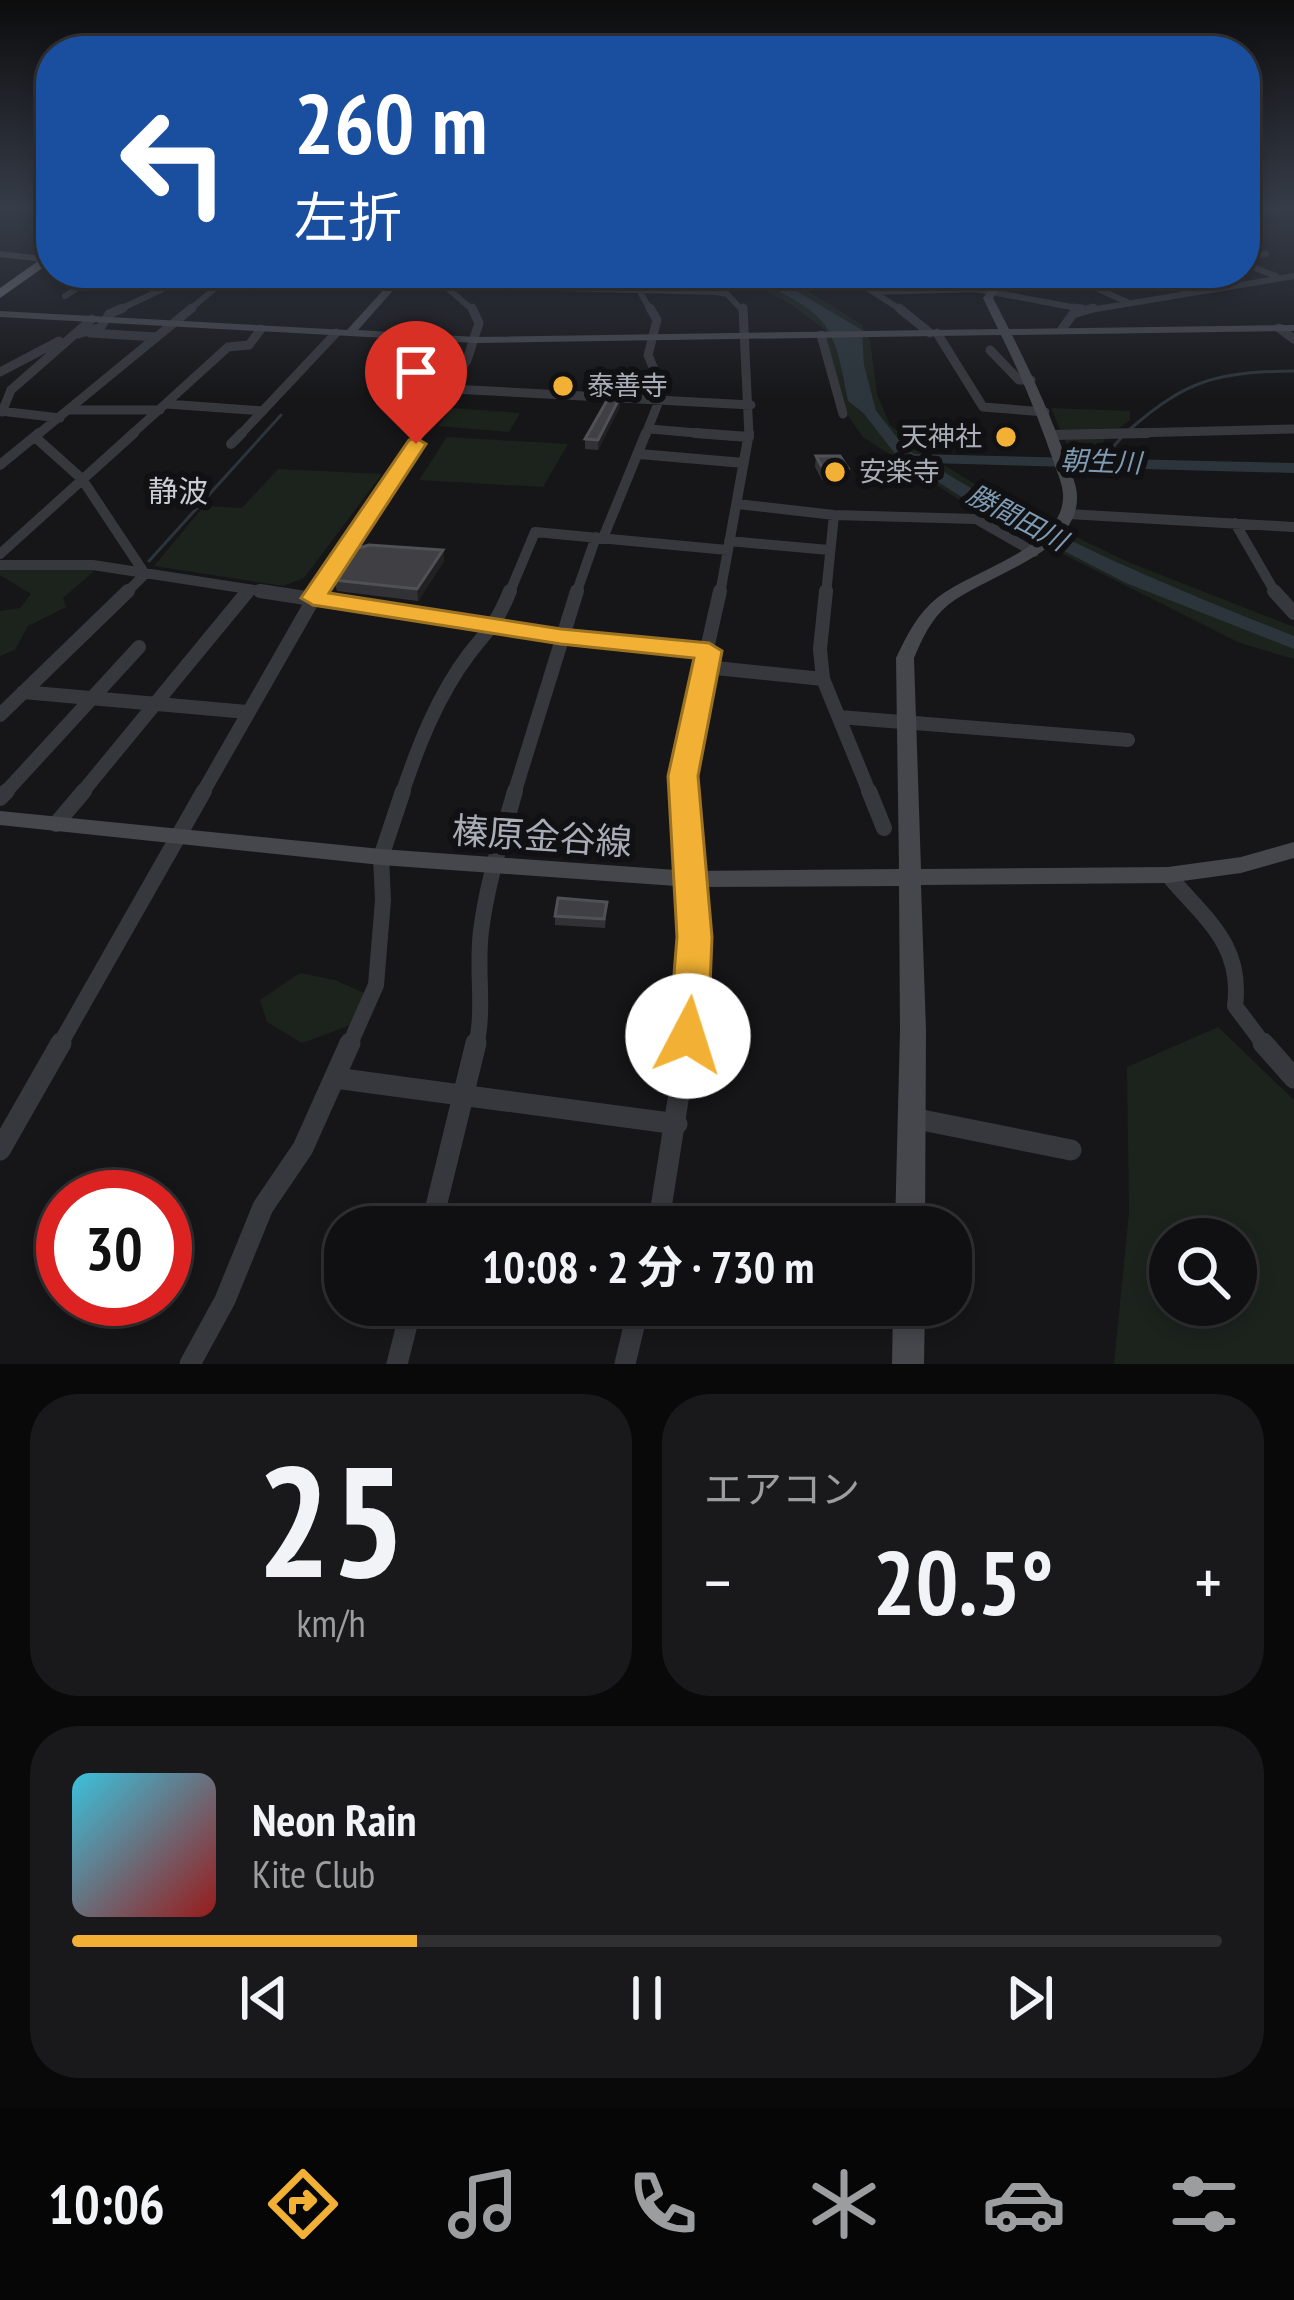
<!DOCTYPE html>
<html lang="ja">
<meta charset="utf-8">
<style>
:root{--surface:#101012;--page:#19191b;--text:#f1f3f6;--muted:#9c9d9f;--line:#303032;--accent:#f2b134}
body{margin:0;font-family:"PT Sans Narrow","Noto Sans JP",sans-serif;background:var(--page);color:var(--text);height:100vh;display:flex;flex-direction:column;font-size:45px;white-space:nowrap}
*{box-sizing:border-box;margin:0}
p{font-size:39px;color:var(--muted)}
.icon{flex:none;width:66px;height:66px;fill:none;stroke:currentColor;stroke-width:2;stroke-linecap:round;stroke-linejoin:round}
.map{position:relative;height:1364px;overflow:hidden}
.details{display:flex;flex-direction:column;gap:30px;padding:30px;background:#09090a;flex:1}
.details>*{flex:none}
.banner{position:absolute;left:36px;top:36px;width:1224px;height:252px;border-radius:48px;box-shadow:0 6px 18px #0003,0 0 0 3px var(--line);background:#1a4fa0;color:#fff;overflow:hidden}
.fabs{position:absolute;left:1149px;top:1218px;display:grid;gap:24px}
.fabs a{display:grid;place-items:center;width:108px;height:108px;border-radius:50%;background:var(--surface);box-shadow:0 6px 18px #0003,0 0 0 3px var(--line);font-size:60px}
.speed{position:absolute;left:36px;top:1170px;display:flex;gap:24px;font-size:60px;font-weight:700;text-align:center}
.speed>*{display:grid;place-content:center;width:156px;height:156px;border-radius:50%;background:var(--surface);box-shadow:0 6px 18px #0003,0 0 0 3px var(--line);line-height:1}
.speed .limit{border:18px solid #d22;background:#fff;color:#111}
.pin{position:absolute;display:grid;place-items:center;width:102px;height:102px;color:#fff;margin:-123px -51px;border-radius:50% 50% 50% 0;rotate:-45deg;box-shadow:0 0 12px #0007}
.pin .icon{rotate:45deg}
.me{position:absolute;width:132px;margin:-66px;rotate:5deg;stroke-linejoin:round;filter:drop-shadow(0 0 9px #0008)}
.turn{display:flex;align-items:center;gap:42px;height:252px;padding:0 60px;font-size:54px}
.turn .icon{width:156px;height:156px;stroke-width:2.5}
.turn b{display:block;font-size:84px;line-height:102px}
.big{font-size:90px;font-weight:700;line-height:1.1}
.details .card{flex:1;display:flex;flex-direction:column;justify-content:center;gap:18px;min-width:0;padding:0 42px;border-radius:48px;background:var(--page)}
.details .dial{align-items:center;gap:0}
.dial b{font-size:156px;line-height:1}
.song{display:flex;align-items:center;gap:36px}
.cover{width:144px;height:144px;border-radius:18px;background:linear-gradient(135deg,hsl(190 70% 55%),hsl(0 70% 35%))}
.played{height:12px;border-radius:6px;background:linear-gradient(90deg,var(--accent) 30%,var(--line) 30%)}
.keys{display:flex;justify-content:space-around;direction:ltr}
.heat{display:flex;justify-content:space-between;align-items:center;font-size:66px;direction:ltr}
.details .tiles{flex:1;display:grid;gap:30px;grid-template-columns:1fr 1fr}
.card:last-child{grid-column:span 2}
.trip{position:absolute;left:324px;top:1206px;width:648px;height:120px;border-radius:48px;background:var(--surface);box-shadow:0 6px 18px #0003,0 0 0 3px var(--line);font-weight:700;line-height:120px;text-align:center}
.tab-bar{display:flex;height:192px;justify-content:space-around;align-items:center;background:#060607;color:var(--muted)}
.tab-bar .icon{width:84px;height:84px}
.tab-bar .on{color:var(--accent)}
.tab-bar b{font-size:54px;color:var(--text)}
.map>svg:first-child{display:block}
.green{fill:#1c231d;fill-rule:evenodd}
.water{fill:#2c353c}
.lines{fill:none;stroke-linecap:round;stroke-linejoin:round}
.stream{stroke:#2c353c;stroke-width:3}
.river{fill:#2c353c;fill-rule:evenodd}
.street-far5{stroke:#37383d;stroke-width:6}
.street-far4{stroke:#37383d;stroke-width:9}
.street-far3{stroke:#37383d;stroke-width:10}
.street-far2{stroke:#37383d;stroke-width:14}
.street-far1{stroke:#37383d;stroke-width:16}
.street{stroke:#37383d;stroke-width:21}
.secondary{fill:#45474d;fill-rule:evenodd}
.highway{fill:#63666e;fill-rule:evenodd}
.wall{fill:#323236}
.shaded-wall{fill:#212124}
.building{fill:#3f3f44;stroke:#4f5156;stroke-width:3}
.route{fill:#f2b134;stroke:#9d7322;stroke-width:3}
.poi-dot{fill:#f2b134;stroke:#111113;stroke-width:4.5}
.labels{text-anchor:middle;stroke-width:12;stroke-linejoin:round;paint-order:stroke}
.far-poi-label{font-size:27px;fill:#a8adb8;stroke:#111113;text-anchor:start}
.far-water-label{font-size:27px;font-style:italic;fill:#7f9bb3;stroke:#111113}
.far-quarter-label{font-size:30px;fill:#c9ccd4;stroke:#111113}
.near-street-label{font-size:36px;fill:#a8adb8;stroke:#111113}
</style>
<div class="map">
<svg width="1294" height="1364" viewBox="0 0 1294 1364">
<rect width="100%" height="100%" fill="#161618"/>
<path class="green" d="M732,273H779L862,325L870,340L877,394L890,425L923,452L1007,504L1128,562L1294,627V659L1240,643L975,510L863,437L842,407L825,330L792,305Z
M451,408L520,413L509,432L438,426Z
M1051,408L1130,411V420L1106,438L1098,451L1070,453Z
M447,437L568,444L543,487L419,480Z
M278,469L382,474L304,578L283,586L154,566L204,506L242,508Z
M93,565V572L63,598L66,607L28,626L15,650L0,656V611L20,608L31,594L0,575V568Z
M300,973L335,980L364,993L351,1025L302,1043L267,1022L260,1000Z
M1218,1027L1294,1100V1364H1114L1129,1213L1127,1067ZM1170,1239H1236V1305H1170Z"/>
<path class="water" d="M746,273H766L862,330L864,365L880,426L848,401C832,309 823,317 746,273Z"/>
<g class="lines">
<path class="stream" d="M1129,430C1187,379 1218,372 1294,371
M1070,462L1112,448L1122,437
M149,561L281,415"/>
<path class="river" d="M860,403H870L906,449L915,454L1294,463V473L929,463C1044,535 1168,586 1294,636V649L1126,583L971,503L896,455L858,406Z"/>
<path class="street-far5" d="M1245,210H1293
M1245,257L1266,254
M1245,264L1276,276
M446,273L445,286L474,311
M640,273L639,290L651,311
M716,273V292
M828,273L870,290L903,311
M994,273L1007,280
M1144,273L1189,292
M1184,273L1215,286
M394,284L716,292L727,294L743,311
M873,292L976,289L1082,309
M65,296L102,273
M1127,302L1080,281L1134,273
M116,311L182,280
M188,311L225,280
M1084,311L1294,276"/>
<path class="street-far4" d="M743,308L749,436
M899,308L930,333
M1074,308L1082,309
M1279,328L1294,339
M1062,329L1073,314L1093,308
M90,333L157,337
M937,333L983,407L1045,412
M78,334L101,327L109,314L123,308
M821,335L843,414
M990,350L1019,380H1031
M0,372L59,341
M452,389L751,405
M167,404L263,411
M70,410H160
M0,411L60,418
M2,412L11,390L92,319
M650,429L732,436
M1052,435L1294,429
M36,436L192,308
M130,436L228,347L249,345L261,329
M239,436L336,333
M418,436L467,360L479,323L472,308
M645,436L663,391L648,355L657,320L650,308"/>
<path class="street-far3" d="M695,433L749,437
M1052,435L1147,433
M35,437L82,479L145,574L125,594
M231,444L242,433
M639,454L744,463
M0,465L39,433
M737,504L834,515L976,519L1034,552
M1068,514L1294,527
M1235,523L1276,594
M603,538L646,433
M729,541L829,550
M0,554L134,433
M0,565H93L280,594
M246,594L249,590
M316,594L420,433
M509,594L535,532L727,550
M576,594L596,537
M720,594L749,433
M826,594L834,515"/>
<path class="street-far2" d="M260,591L495,627L709,651
M826,591L820,649L823,679L870,794
M1274,591L1294,613
M706,667L823,679
M23,692L247,712
M0,715L128,591
M839,717L1128,740
M4,794L139,647
M81,794L248,591
M202,794L318,591
M402,794C418,746 438,695 469,654C490,627 496,625 510,591
M514,794L577,591
M684,794L686,742L720,591"/>
<path class="street-far1" d="M684,791L694,982L686,1046
M869,791L884,828
M0,798L7,791
M56,824L84,791
M1168,875C1205,919 1243,944 1235,1006L1265,1046
M59,1046L204,791
M349,1046L376,985L383,900L381,857L403,791
M476,1046C485,1008 476,970 481,931C487,883 502,837 515,791"/>
<path class="street" d="M1263,1043L1294,1078
M335,1078L677,1124
M912,1118L1071,1150
M0,1150L61,1043
M431,1227L476,1043
M658,1227L687,1043
M190,1364L225,1300L263,1207L303,1148L350,1043
M397,1364L412,1305
M625,1364L639,1305"/>
<path class="secondary" d="M0,251L51,257V263L0,257Z
M122,273L182,277L394,281L399,284L397,286L358,330L476,337L998,329L983,298L995,282L1029,273H1045L1001,286L993,298L1009,329L1294,325V331L1012,335C1033,377 1052,418 1067,462C1071,473 1077,485 1077,497C1078,554 985,575 948,605C931,619 923,637 914,658L921,869L1168,867L1241,857L1294,842V858L1241,873L1168,883L921,885L926,1030L925,1227H895L900,1030L899,886L690,887L381,865L0,825V811L381,849L690,871L899,869L896,658C907,635 917,614 937,598C972,570 1060,549 1063,499C1064,487 1058,475 1054,463C1039,419 1022,377 1001,335L476,343L0,317V311L347,330L386,287L182,283Z
M893,1305H925L924,1364H892Z"/>
<path class="highway" d="M51,252V262L0,298V288Z"/>
</g>
<path class="wall" d="M620,407L598,450L585,449V439Z
M816,456L848,468L846,478L822,480L815,467Z
M443,550L444,561L418,601L337,591L334,580Z
M607,902L605,928L555,925V916Z"/>
<path class="shaded-wall" d="M620,397V407L598,450V440Z
M443,550L444,561L418,601L417,589Z"/>
<path class="building" d="M609,397H620L598,440L585,439Z
M816,456H840L848,468L823,469Z
M369,545L443,550L417,589L334,580L355,549Z
M558,898L607,902L604,919L555,916Z"/>
<linearGradient id="sky" x2="0" y2="1"><stop stop-color="#0c0c0d"/><stop offset="0.52" stop-color="#363c48"/><stop offset="1" stop-color="#363c48" stop-opacity="0"/></linearGradient>
<rect width="1294" height="401" fill="url(#sky)"/>
<path class="route" d="M416,438L426,444L329,593L561,629L709,643L722,651L698,776L712,937L708,1036L702,1048L688,1053L675,1048L669,1036L677,937L668,776L694,658L561,644L313,605L301,598L409,440Z"/>
<g class="poi-dot">
<circle cx="563" cy="386" r="12"/>
<circle cx="1006" cy="437" r="12"/>
<circle cx="835" cy="472" r="12"/>
</g>
<g class="labels">
<g class="far-poi-label">
<text x="587" y="395">泰善寺</text>
<text x="982" y="446" text-anchor="end">天神社</text>
<text x="859" y="481">安楽寺</text>
</g>
<g class="far-water-label">
<text transform="translate(1101 462) rotate(2)" y="9">朝生川</text>
<text transform="translate(1017 518) rotate(28)" y="9">勝間田川</text>
</g>
<g class="far-quarter-label">
<text x="178" y="502">静波</text>
</g>
<g class="near-street-label">
<text transform="translate(542 836) rotate(4)" y="13">榛原金谷線</text>
</g>
</g>
</svg>
<div class="fabs">
<a><svg class="icon" aria-label="search" viewBox="0 0 24 24"><circle cx="10" cy="10" r="6"/><path d="M15 15l6 6"/></svg></a>
</div>
<div class="speed"><div class="limit">30</div></div>
<div class="pin" style="left:416px;top:444px;background:#d93025"><svg class="icon" aria-label="arrive" viewBox="0 0 24 24"><path d="M6 21V4h12l-3 4 3 4H6"/></svg></div>
<svg class="me" style="left:688px;top:1036px" viewBox="-20 -20 40 40"><circle r="19" fill="#fff"/><path d="M0-13L10 11 0 6-10 11z" fill="#f2b134"/></svg>
<div class="trip">10:08 · 2 分 · 730 m</div>
<div class="banner">
<div class="turn"><svg class="icon" aria-label="left" viewBox="0 0 24 24"><path d="M17 20v-9H6M10 6l-5 5 5 5"/></svg><div><b>260 m</b>左折</div></div>
</div>
</div>
<section class="details">
<div class="tiles">
<div class="card dial"><b>25</b><p>km/h</p></div>
<div class="card"><p>エアコン</p>
<div class="heat"><a>−</a><b class="big">20.5°</b><a>+</a></div>
</div>
<div class="card">
<div class="song"><i class="cover"></i><div><b>Neon Rain</b><p>Kite Club</p></div></div>
<div class="played"></div>
<div class="keys"><svg class="icon" aria-label="previous" viewBox="0 0 24 24"><path d="M18 5L8 12l10 7zM5 5v14"/></svg><svg class="icon" aria-label="pause" viewBox="0 0 24 24"><path d="M8 5v14M16 5v14"/></svg><svg class="icon" aria-label="next" viewBox="0 0 24 24"><path d="M6 5l10 7-10 7zM19 5v14"/></svg></div>
</div>
</div>
</section>
<nav class="tab-bar">
<b>10:06</b>
<svg class="icon on" aria-label="directions" viewBox="0 0 24 24"><path d="M12 3l9 9-9 9-9-9zM9 14v-3h6M13 9l2 2-2 2"/></svg>
<svg class="icon" aria-label="music" viewBox="0 0 24 24"><path d="M9 18V5l10-2v13"/><circle cx="6" cy="18" r="3"/><circle cx="16" cy="16" r="3"/></svg>
<svg class="icon" aria-label="phone" viewBox="0 0 24 24"><path d="M5 4h4l2 5-3 2q2 4 5 5l2-3 5 2v4C11 20 4 13 5 4z"/></svg>
<svg class="icon" aria-label="climate" viewBox="0 0 24 24"><path d="M12 3v18M4 7l16 10M4 17L20 7"/></svg>
<svg class="icon" aria-label="car" viewBox="0 0 24 24"><path d="M5 17H2v-5l4-1 3-4h7l3 4 3 1v5h-3M9 17h6M6 11h13"/><circle cx="7" cy="17" r="2"/><circle cx="17" cy="17" r="2"/></svg>
<svg class="icon" aria-label="filters" viewBox="0 0 24 24"><path d="M4 7h16M4 17h16"/><circle cx="9" cy="7" r="2"/><circle cx="15" cy="17" r="2"/></svg>
</nav>
